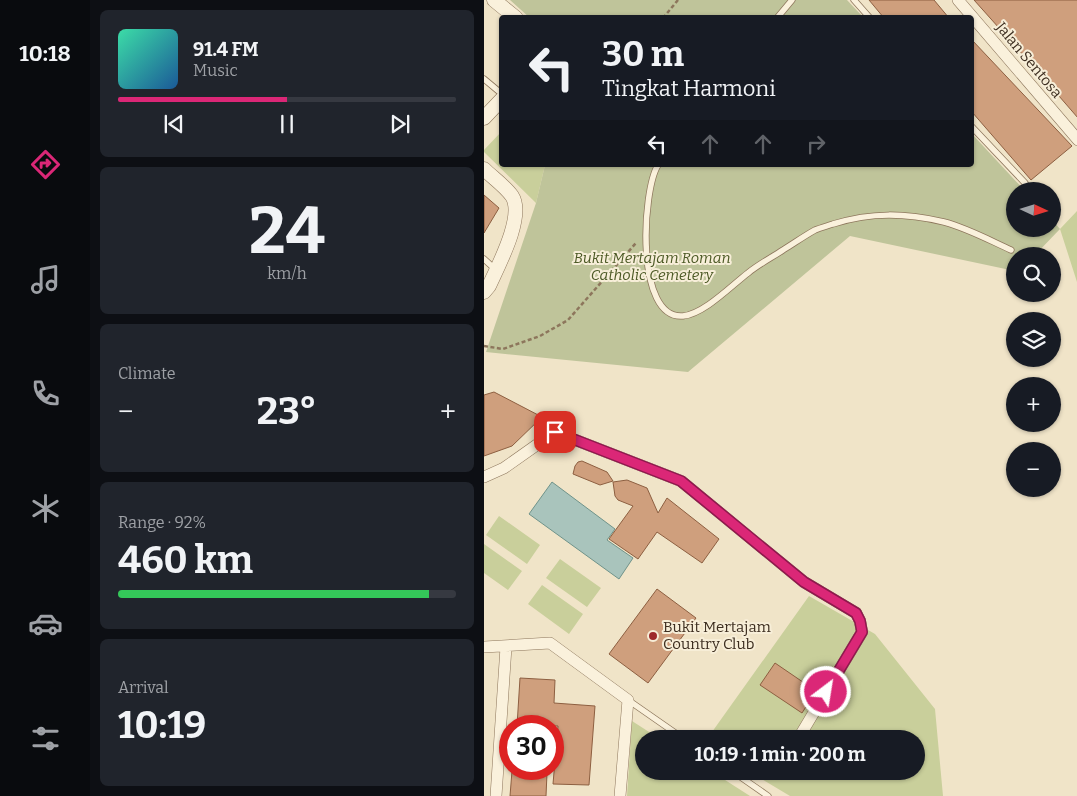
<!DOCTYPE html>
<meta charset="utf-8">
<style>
:root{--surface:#171b24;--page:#20242c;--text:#f1f3f6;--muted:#9ea1a6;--line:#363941;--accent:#db2777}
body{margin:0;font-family:Bitter,serif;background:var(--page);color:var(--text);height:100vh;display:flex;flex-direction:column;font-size:19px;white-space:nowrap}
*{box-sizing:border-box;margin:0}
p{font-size:16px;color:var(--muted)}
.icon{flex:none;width:28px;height:28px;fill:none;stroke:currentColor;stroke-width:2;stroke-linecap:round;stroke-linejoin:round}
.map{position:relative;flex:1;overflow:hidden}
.details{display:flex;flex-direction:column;gap:10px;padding:10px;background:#0d0f14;width:394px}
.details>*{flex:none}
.top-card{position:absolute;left:15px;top:15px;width:475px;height:152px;border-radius:5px;box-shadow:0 1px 4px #0004;background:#171b24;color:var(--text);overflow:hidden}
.needle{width:32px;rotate:94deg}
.tools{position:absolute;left:522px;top:182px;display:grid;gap:10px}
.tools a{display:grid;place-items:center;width:55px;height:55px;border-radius:50%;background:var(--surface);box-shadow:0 1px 4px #0004;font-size:25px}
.speed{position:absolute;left:15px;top:715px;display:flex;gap:10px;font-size:25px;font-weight:700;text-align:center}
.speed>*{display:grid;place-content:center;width:65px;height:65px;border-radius:50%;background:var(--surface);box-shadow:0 1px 4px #0004;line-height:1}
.speed .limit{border:8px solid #d22;background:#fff;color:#111}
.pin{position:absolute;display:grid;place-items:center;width:42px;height:42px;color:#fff;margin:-21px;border-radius:10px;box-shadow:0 2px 8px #0006}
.me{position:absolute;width:55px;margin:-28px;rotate:31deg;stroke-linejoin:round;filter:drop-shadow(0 0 4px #0008)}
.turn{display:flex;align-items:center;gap:18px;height:105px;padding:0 20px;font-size:22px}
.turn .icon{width:65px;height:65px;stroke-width:2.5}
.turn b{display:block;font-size:35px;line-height:42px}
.lanes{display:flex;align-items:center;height:48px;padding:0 20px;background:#0003;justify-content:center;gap:25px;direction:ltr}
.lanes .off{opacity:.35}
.big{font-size:38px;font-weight:700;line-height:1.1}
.details .widget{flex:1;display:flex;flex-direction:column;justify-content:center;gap:8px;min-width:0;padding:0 18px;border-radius:8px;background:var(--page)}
.details .dial{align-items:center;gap:0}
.dial b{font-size:65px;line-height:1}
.song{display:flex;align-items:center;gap:15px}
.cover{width:60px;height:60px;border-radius:8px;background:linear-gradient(135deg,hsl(160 70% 55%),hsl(210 70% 35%))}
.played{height:5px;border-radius:2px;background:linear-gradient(90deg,var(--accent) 50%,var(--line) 50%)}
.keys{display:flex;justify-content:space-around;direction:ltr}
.heat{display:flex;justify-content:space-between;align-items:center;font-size:28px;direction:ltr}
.charge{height:8px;border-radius:4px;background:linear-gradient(90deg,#34c759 92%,var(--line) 0)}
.trip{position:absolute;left:151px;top:730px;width:290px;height:50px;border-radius:25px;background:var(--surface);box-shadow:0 1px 4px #0004;font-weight:700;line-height:50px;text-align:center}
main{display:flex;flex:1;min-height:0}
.tab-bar{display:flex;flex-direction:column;width:90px;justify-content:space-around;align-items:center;background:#090b0e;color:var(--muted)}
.tab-bar .icon{width:35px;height:35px}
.tab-bar .on{color:var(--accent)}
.tab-bar b{font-size:22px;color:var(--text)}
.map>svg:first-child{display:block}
.green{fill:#c9cf9b}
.cemetery{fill:#bfc49a}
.water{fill:#a9c4bc;stroke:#6f938a}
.building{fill:#cf9f7d;stroke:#8d5f41}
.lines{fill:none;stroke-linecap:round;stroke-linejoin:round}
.service-casing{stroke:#8d765c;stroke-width:7}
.minor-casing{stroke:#8d765c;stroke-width:12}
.tertiary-casing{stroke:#8d765c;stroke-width:15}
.path{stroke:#8d765c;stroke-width:2.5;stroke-dasharray:4 2.5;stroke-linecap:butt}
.service{stroke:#faf1dc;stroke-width:5.5}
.minor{stroke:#faf1dc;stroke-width:11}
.tertiary{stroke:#faf1dc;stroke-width:14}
.route-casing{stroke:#8e194d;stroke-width:12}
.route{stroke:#db2777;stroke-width:9}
.poi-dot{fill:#9e2a2b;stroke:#f7eed8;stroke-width:2}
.labels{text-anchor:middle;stroke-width:4;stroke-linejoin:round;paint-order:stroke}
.street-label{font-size:15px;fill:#3d2e20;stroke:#f7eed8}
.park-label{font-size:15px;font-style:italic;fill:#4d5a26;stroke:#f7eed8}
.poi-label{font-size:15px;fill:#3d2e20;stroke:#f7eed8;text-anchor:start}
</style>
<main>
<nav class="tab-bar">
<b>10:18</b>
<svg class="icon on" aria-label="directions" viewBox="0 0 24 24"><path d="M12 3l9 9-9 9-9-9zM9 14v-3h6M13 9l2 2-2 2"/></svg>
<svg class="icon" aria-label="music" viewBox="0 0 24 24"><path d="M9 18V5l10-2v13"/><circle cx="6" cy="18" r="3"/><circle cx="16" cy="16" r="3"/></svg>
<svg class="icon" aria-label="phone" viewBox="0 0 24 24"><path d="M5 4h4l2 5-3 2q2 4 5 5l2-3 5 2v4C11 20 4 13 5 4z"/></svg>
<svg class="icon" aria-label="climate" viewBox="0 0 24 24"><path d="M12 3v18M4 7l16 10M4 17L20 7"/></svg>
<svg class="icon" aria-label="car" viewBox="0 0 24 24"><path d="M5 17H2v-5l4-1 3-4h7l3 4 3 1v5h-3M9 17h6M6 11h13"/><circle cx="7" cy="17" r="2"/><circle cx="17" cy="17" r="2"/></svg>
<svg class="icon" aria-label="filters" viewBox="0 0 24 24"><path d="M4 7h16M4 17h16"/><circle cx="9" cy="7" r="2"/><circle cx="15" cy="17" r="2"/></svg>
</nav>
<section class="details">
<div class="widget">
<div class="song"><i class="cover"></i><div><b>91.4 FM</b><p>Music</p></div></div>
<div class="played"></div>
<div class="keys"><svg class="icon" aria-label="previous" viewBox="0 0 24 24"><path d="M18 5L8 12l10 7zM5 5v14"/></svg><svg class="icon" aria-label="pause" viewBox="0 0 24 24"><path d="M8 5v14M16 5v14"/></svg><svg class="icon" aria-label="next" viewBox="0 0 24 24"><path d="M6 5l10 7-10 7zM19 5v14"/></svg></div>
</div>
<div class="widget dial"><b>24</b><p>km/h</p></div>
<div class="widget"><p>Climate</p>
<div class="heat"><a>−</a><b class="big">23°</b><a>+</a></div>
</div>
<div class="widget"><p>Range · 92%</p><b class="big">460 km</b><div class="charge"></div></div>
<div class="widget"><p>Arrival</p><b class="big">10:19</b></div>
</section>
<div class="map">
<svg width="594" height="796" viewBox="0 0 594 796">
<rect width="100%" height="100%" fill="#f0e4c8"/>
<path class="green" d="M17,132L18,165H61L52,203L0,152V150Z
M593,211V282L576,229Z
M15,516L56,545L43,564L2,535Z
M0,544L38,571L24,590L0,573Z
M76,559L117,588L103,607L62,578Z
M58,585L99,614L85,634L44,604Z
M325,596L391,634L451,709L459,796H306L264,771H432V739H223Z
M148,721L176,739H160V771H227L266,796H143Z"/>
<path class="cemetery" d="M26,0H363L379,17L46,18Z
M488,134L541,191H531V229H569V221L576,229L550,256H531V271L366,236L204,372L2,352L52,203L61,165H488Z"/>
<path class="water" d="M68,482L131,529L123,540L149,558L135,579L45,514Z"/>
<path class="building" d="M385,0H450L465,18H400Z
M490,0H594V118L549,66Z
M488,40L588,146L547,180L488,112Z
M0,195L15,208L0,233Z
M10,392L58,417L28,446L0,456V395Z
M98,461L123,472L129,481L116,485L89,474L91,466L94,462Z
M143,480L163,488L174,513L183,498L235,539L218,563L173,532L154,559L125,539L149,506L134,500L131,496L129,482Z
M173,589L212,618L164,683L125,654Z
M291,663L332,691L318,713L276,685Z
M36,678L71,680L70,703L111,706L105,785L69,784L74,726H33Z
M28,771L63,773L62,796H26Z"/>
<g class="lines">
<defs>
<path id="service" d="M370,0L386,18
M293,18L308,0
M0,79L18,94
M488,127L541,183
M174,165C158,191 151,320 199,316C220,314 247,286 264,273C275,264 287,258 299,250C309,244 320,236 331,230C336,228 343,226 349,224C388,212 421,213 460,222C483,228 505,240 527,250
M0,259L12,270
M144,700L200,739
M248,771L284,796"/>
<path id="minor" d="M474,0L594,140
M0,477L20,468L71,432L197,481L320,582L372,613L376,621L378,632L314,739
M0,647L66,643L144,700L136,796
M12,796L22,647"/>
<path id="tertiary" d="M10,0L32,18
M0,118L18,99
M0,169C8,177 21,186 28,196C41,216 14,266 5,286L0,292"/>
</defs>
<use href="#service" class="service-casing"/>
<use href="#minor" class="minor-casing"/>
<use href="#tertiary" class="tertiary-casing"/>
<path class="path" d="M179,18L194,0
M0,346L19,349L56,336L84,320L152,243"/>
<use href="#service" class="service"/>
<use href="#minor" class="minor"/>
<use href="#tertiary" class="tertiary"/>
</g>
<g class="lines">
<defs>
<path id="route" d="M71,432L197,481L320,582L372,613L376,621L378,632L342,692"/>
</defs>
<use href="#route" class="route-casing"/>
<use href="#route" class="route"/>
</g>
<circle class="poi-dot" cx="169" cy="636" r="5"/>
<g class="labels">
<g class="street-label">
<text transform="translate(545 60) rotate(50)" y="5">Jalan Sentosa</text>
</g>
<g class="park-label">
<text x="168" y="263">Bukit Mertajam Roman<tspan x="168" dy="17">Catholic Cemetery</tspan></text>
</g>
<g class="poi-label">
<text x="179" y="632">Bukit Mertajam<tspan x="179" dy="17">Country Club</tspan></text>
</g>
</g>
</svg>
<div class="tools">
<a><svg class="needle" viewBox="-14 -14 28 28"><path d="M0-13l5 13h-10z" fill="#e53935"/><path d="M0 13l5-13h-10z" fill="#9ea1a6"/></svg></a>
<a><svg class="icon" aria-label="search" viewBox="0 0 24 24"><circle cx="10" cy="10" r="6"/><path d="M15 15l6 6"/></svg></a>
<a><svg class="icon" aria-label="layers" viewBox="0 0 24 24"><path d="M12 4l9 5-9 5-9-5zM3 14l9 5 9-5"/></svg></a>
<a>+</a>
<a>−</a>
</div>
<div class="speed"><div class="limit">30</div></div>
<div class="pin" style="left:71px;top:432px;background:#d93025"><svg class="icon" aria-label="arrive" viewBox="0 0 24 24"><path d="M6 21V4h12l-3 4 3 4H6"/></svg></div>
<svg class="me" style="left:342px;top:692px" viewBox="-20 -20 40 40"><circle r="17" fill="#db2777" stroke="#fff" stroke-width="3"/><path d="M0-11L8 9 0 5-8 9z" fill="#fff"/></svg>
<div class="trip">10:19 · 1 min · 200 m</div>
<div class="top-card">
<div class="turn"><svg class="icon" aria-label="left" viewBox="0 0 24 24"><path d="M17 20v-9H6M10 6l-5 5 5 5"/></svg><div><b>30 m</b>Tingkat Harmoni</div></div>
<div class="lanes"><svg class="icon" aria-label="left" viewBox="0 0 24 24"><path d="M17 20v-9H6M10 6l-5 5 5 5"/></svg><svg class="icon off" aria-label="ahead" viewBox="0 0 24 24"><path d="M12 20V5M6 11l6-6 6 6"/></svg><svg class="icon off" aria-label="ahead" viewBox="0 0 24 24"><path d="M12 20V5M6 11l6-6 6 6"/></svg><svg class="icon off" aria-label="right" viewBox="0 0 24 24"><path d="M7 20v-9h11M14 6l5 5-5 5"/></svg></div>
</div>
</div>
</main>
